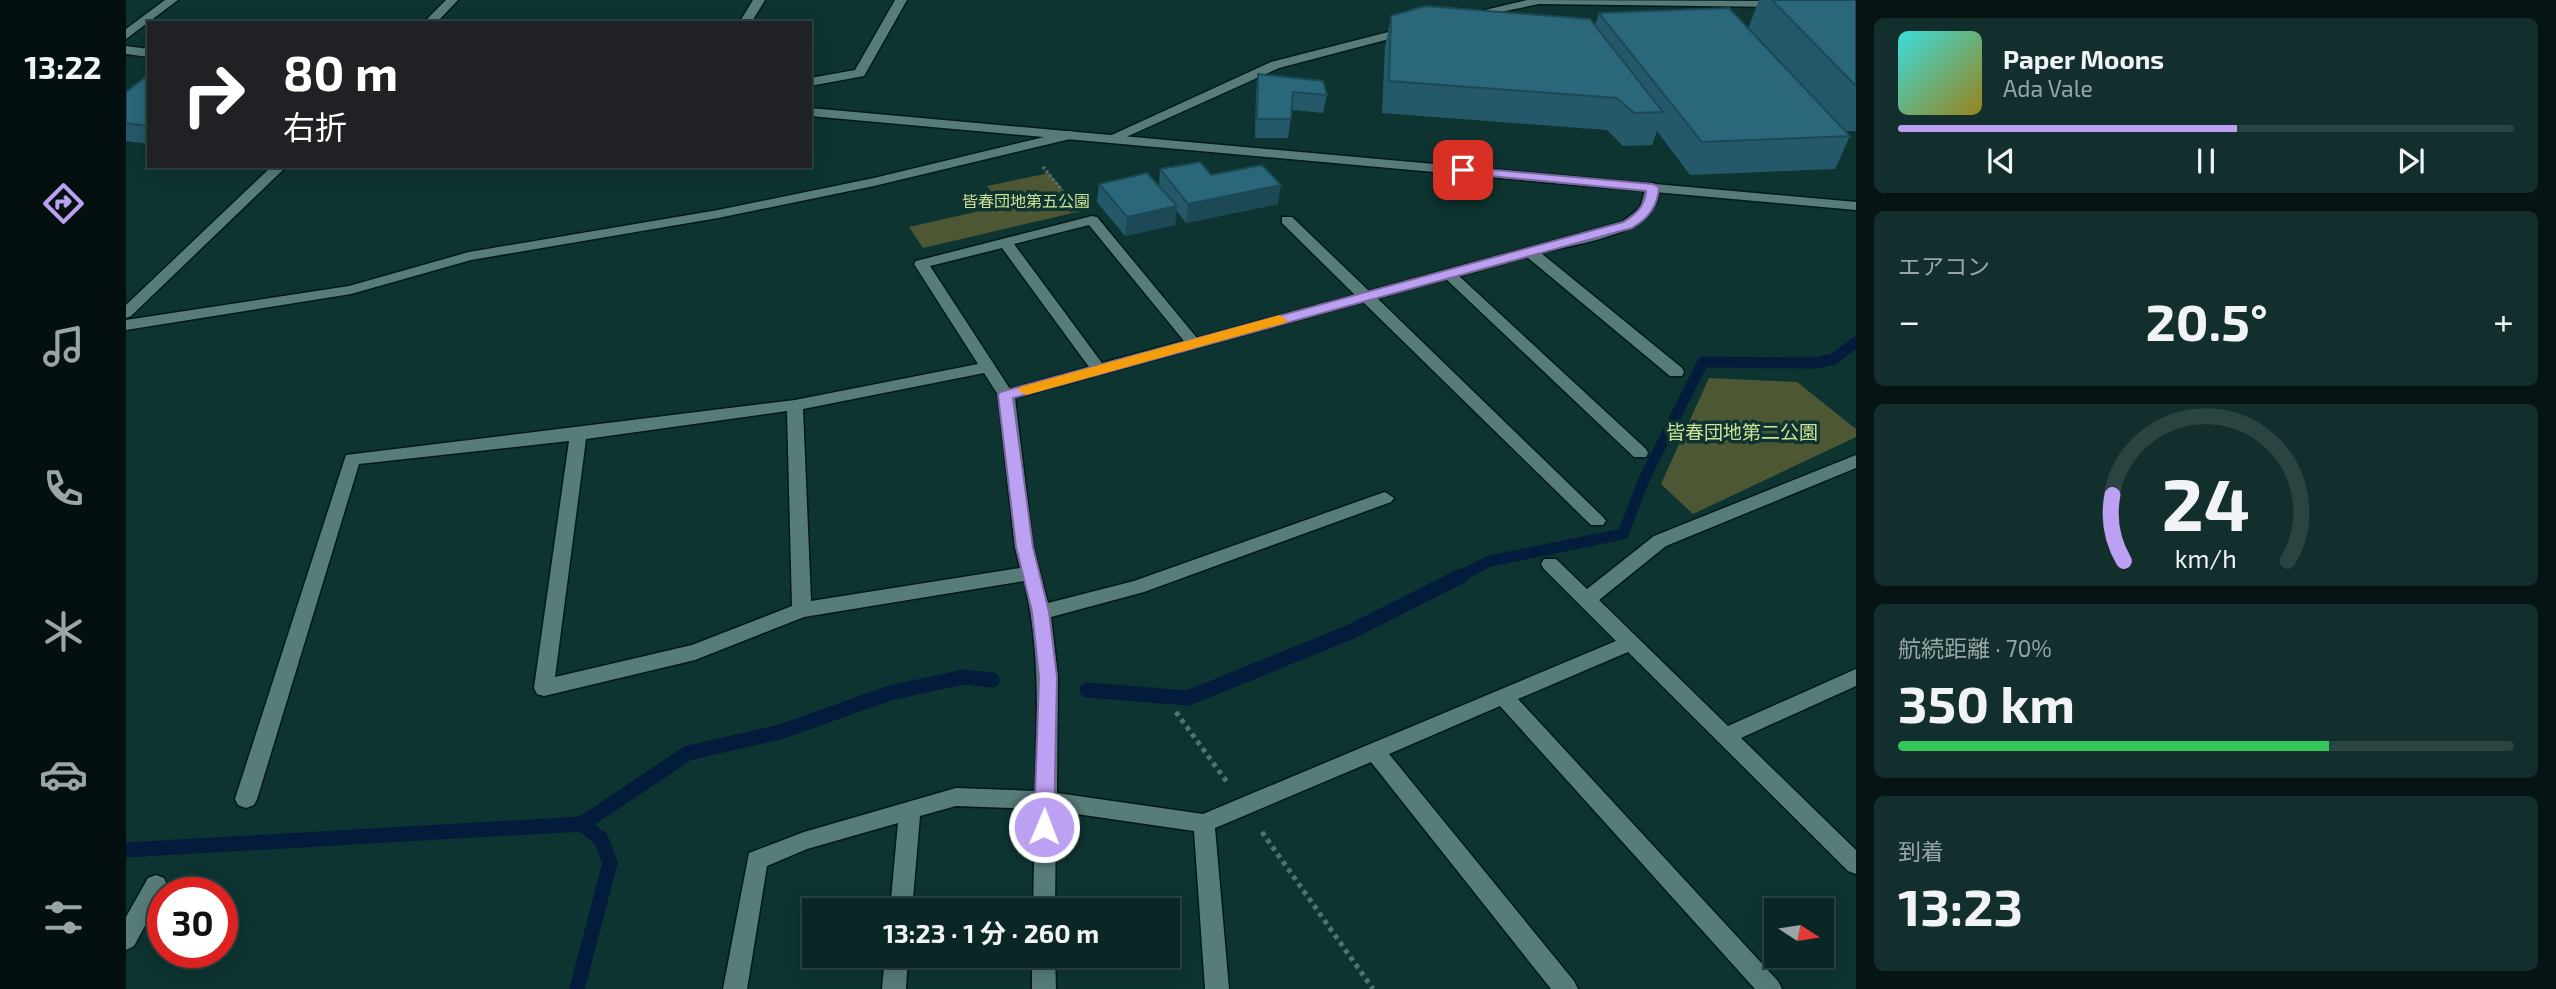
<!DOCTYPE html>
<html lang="ja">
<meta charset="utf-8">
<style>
:root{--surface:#0a2725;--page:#132f2d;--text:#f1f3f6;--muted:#99a5a7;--line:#2a4442;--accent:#bca0f2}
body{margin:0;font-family:"Exo 2","Noto Sans JP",sans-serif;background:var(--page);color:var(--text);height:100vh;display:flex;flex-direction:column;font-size:26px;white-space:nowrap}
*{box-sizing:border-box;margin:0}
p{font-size:23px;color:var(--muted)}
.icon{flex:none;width:38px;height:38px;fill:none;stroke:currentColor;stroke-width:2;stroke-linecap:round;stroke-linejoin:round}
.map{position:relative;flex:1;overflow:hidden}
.side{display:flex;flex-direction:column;gap:18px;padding:18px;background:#061514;width:700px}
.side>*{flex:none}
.guide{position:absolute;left:21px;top:21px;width:665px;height:147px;border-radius:0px;box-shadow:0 4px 18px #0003,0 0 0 2px var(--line);background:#202124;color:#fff;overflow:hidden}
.needle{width:46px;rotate:102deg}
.tools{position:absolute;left:1638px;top:898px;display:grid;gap:14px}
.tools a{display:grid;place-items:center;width:70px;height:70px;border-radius:0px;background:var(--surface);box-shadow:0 4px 18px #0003,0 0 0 2px var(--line);font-size:35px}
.speed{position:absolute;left:21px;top:877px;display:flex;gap:14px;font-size:35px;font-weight:700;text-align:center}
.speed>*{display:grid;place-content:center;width:91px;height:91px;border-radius:50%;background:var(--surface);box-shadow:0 4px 18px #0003,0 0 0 2px var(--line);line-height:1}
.speed .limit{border:10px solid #d22;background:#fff;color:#111}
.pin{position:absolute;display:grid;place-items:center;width:60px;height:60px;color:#fff;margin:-30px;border-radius:14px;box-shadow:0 4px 10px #0006}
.me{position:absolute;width:77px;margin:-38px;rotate:1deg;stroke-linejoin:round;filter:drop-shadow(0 0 5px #0008)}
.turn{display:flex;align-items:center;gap:24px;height:147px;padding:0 21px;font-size:32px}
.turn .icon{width:91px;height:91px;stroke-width:2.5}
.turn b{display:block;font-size:49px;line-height:60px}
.big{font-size:52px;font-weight:700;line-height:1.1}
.side .card{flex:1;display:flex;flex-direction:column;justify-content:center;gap:10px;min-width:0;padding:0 24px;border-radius:10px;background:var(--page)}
.side .dial{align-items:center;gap:0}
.dial svg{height:182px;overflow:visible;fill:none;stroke:var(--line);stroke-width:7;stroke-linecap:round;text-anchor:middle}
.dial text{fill:var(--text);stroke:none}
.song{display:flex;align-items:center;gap:21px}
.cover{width:84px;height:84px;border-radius:10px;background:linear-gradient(135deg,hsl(180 70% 55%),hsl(50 70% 35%))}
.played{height:7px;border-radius:4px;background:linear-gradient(90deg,var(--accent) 55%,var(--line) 55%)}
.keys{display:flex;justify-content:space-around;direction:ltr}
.heat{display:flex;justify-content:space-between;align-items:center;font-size:38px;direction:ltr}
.charge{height:10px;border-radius:5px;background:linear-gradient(90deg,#34c759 70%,var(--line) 0)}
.trip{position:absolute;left:676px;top:898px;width:378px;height:70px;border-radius:0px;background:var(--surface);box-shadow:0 4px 18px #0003,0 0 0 2px var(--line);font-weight:700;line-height:70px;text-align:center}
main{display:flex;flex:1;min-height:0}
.menu{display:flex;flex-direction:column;width:126px;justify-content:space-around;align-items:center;background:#04100f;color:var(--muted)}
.menu .icon{width:49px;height:49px}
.menu .current{color:var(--accent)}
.menu b{font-size:32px;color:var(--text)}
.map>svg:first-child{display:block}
.green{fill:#4e5733}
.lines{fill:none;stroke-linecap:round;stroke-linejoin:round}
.stream-far1{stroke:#031c3c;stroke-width:11}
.stream{stroke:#031c3c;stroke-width:15}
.street-casing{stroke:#001a18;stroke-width:3}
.secondary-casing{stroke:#001a18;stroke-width:3}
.path-far1{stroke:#52726f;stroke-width:3.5;stroke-dasharray:2.5 2.5;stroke-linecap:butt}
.path{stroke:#52726f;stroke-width:5;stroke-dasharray:4.5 4.5;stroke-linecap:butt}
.street{fill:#587d79;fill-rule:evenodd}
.secondary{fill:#587d79;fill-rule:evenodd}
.wall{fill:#245969}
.shaded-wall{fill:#1d4855}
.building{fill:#2a677a;stroke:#1d4855;stroke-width:2}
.route{fill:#bca0f2;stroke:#7a689d;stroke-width:2}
.slow{fill:#f59e0b}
.labels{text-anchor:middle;stroke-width:7;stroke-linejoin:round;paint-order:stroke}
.far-park-label{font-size:16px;fill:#cee297;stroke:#0e3431}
.park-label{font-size:19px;fill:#cee297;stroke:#0e3431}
</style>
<main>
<nav class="menu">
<b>13:22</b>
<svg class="icon current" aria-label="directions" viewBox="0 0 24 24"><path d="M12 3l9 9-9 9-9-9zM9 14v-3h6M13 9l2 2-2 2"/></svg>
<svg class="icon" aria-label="music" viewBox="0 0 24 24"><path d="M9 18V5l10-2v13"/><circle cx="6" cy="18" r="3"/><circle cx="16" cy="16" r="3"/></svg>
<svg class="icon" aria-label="phone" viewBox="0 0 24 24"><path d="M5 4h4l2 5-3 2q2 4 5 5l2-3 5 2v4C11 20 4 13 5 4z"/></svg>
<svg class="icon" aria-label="climate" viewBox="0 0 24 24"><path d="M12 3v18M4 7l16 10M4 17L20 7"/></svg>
<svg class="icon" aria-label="car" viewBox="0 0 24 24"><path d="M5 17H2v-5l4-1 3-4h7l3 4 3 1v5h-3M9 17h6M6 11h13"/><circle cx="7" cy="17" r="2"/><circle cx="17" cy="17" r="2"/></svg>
<svg class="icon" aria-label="filters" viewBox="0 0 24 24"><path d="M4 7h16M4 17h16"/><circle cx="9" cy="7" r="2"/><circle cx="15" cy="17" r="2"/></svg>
</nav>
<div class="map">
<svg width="1730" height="989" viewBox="0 0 1730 989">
<rect width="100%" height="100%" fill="#0e3431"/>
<path class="green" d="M923,173L955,211L797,248L783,227L876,206L861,186Z
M1583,378L1671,382L1730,429V437L1567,514L1535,484Z"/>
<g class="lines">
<path class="stream-far1" d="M1332,577L1364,561L1497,534L1519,477L1577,362L1689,363L1708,359L1730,342"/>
<path class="stream" d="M961,690L1062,698L1222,633L1335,576
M456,824L562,753L654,732L764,693L837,677L866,680
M0,850L456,824L475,839L484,863L451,989"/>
<defs>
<path id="street" d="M39,0H52L0,39V29Z
M627,0H639L625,23H613Z
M769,0H781L738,76L684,86V78L729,70Z
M1401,0L1653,1L1659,4L1653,7L1413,4L1340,19L1334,16Z
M1282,27L1288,31L1286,33L1153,68L989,142H979L977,139L1145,62Z
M943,131L948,132V138L748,186L592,218L345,260L225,294L0,330V320L223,286L343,252L592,210L748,178Z
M1527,183L1534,187C1528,237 1455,242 1415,253L1556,368L1558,372L1556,376H1544L1401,257L1333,276L1520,449L1522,453L1520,457H1508L1320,279L1251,298L1477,517L1480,521L1477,525H1465L1237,302L889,398L907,547L922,603L1008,581L1253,494L1259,492L1268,498L1265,502L1018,592L925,617L932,677L931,793L1077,814L1490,641L1418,569L1415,564L1418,559H1430L1461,589L1528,536L1730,455V468L1540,546L1473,600L1602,726L1730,669V686L1615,738L1730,850V874L1722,871L1502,652L1392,699L1652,981L1656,989H1629L1374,706L1263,754L1448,981L1452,989H1425L1245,762L1089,828L1103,989H1079L1068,831L930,811L929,910H907L909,809L830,806L794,816L786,910H764L772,823L681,849L641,866L621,989H597L623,853L678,832L830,788L909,791C911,720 915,650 898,581L678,617L569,660L418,696L411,694L408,688L443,441L233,464L131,799L128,805L120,808L112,805L109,799L220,455L669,400L852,364L788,264L790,261L966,216L971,217L1071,338L1229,295L1156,223V217H1166L1243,291L1496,222L1514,208L1520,187ZM963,225L1058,341L976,363L888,244ZM876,248L963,367L884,389L804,266ZM858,373L872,395L889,547L894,568L685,601L677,409ZM661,411L666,606L566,645L429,677L460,439Z
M30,875L38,878L41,885L8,946L0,950V917L22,878Z
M759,956H782L780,989H756Z
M906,956H929L930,989H906Z"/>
<path id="secondary" d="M320,0H332L310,23H297Z
M0,46L23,49V57L0,54Z
M684,108L1730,202V210L684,116Z
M146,166H161L5,316L0,318V305Z"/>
</defs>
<use href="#street" class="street-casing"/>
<use href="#secondary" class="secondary-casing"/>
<path class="path-far1" d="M917,167L942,198"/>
<path class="path" d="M1050,712L1101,782
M1136,832L1247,989"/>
<use href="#street" class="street"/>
<use href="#secondary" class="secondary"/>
</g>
<path class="wall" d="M1633,0H1730V131H1719L1724,136L1709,169L1564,175L1531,131L1526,145L1497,146L1481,130L1256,113L1259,46L1265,16L1469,25L1473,13L1622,29Z
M1132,74L1201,95L1197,113L1166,110L1162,138H1129L1130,92Z
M23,79V144L0,141V92Z
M1034,169L1085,175L1152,204L1060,223L1050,210L1049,225L999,236L971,202L973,184L1033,186Z"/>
<path class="shaded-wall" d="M1155,185L1152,204L1060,223L1062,204Z
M1051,206L1049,225L999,236L1001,217Z"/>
<path class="building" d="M1646,0H1730V86Z
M1299,6L1464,19L1537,112L1508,113L1491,98L1263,81L1265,16Z
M1603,8L1724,136L1576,142L1473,13Z
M1132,74L1197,81L1201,95L1167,92L1165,119H1131Z
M18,78L23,79V126L0,123V92Z
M1074,162L1085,175L1136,165L1155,185L1062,204L1034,169Z
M1021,173L1051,206L1001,217L973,184Z"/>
<path class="route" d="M1337,167L1527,184L1533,187C1532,206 1522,219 1506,228L887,398L907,547L923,612L931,677L928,827L925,833L918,836L911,833L908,827L913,677L906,612L890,547L872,395L874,392L1497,222C1510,215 1519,206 1520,191L1332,173L1331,170Z"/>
<path class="slow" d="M1154,315L1161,320L1159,323L900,395L892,390L894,387Z"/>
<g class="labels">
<g class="far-park-label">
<text x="900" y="207">皆春団地第五公園</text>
</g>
<g class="park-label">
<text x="1616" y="439">皆春団地第二公園</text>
</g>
</g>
</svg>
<div class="tools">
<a><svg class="needle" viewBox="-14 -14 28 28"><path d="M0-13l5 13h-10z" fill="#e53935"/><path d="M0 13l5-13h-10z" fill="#99a5a7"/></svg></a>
</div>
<div class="speed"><div class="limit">30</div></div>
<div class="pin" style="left:1337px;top:170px;background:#d93025"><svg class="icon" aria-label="arrive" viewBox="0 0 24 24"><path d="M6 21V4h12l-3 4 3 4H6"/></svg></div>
<svg class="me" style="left:918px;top:827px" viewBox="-20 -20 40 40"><circle r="17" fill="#bca0f2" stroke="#fff" stroke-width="3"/><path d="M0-11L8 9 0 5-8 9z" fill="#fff"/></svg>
<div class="trip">13:23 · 1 分 · 260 m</div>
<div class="guide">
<div class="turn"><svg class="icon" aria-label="right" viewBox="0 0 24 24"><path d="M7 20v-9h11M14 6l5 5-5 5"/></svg><div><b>80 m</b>右折</div></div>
</div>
</div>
<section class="side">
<div class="card">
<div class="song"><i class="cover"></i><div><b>Paper Moons</b><p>Ada Vale</p></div></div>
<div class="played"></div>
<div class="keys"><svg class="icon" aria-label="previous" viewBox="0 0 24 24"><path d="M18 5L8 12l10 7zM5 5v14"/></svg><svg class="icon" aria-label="pause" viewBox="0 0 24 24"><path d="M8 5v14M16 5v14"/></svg><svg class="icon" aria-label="next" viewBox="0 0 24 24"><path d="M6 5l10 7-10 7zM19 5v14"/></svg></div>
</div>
<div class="card"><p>エアコン</p>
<div class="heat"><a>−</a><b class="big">20.5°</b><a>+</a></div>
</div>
<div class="card dial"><svg viewBox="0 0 100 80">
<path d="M14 69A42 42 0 1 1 86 69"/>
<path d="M14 69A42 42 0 0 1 9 40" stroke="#bca0f2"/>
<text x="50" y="56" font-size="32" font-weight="700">24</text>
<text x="50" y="72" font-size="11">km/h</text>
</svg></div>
<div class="card"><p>航続距離 · 70%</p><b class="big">350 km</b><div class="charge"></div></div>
<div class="card"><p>到着</p><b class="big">13:23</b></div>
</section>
</main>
